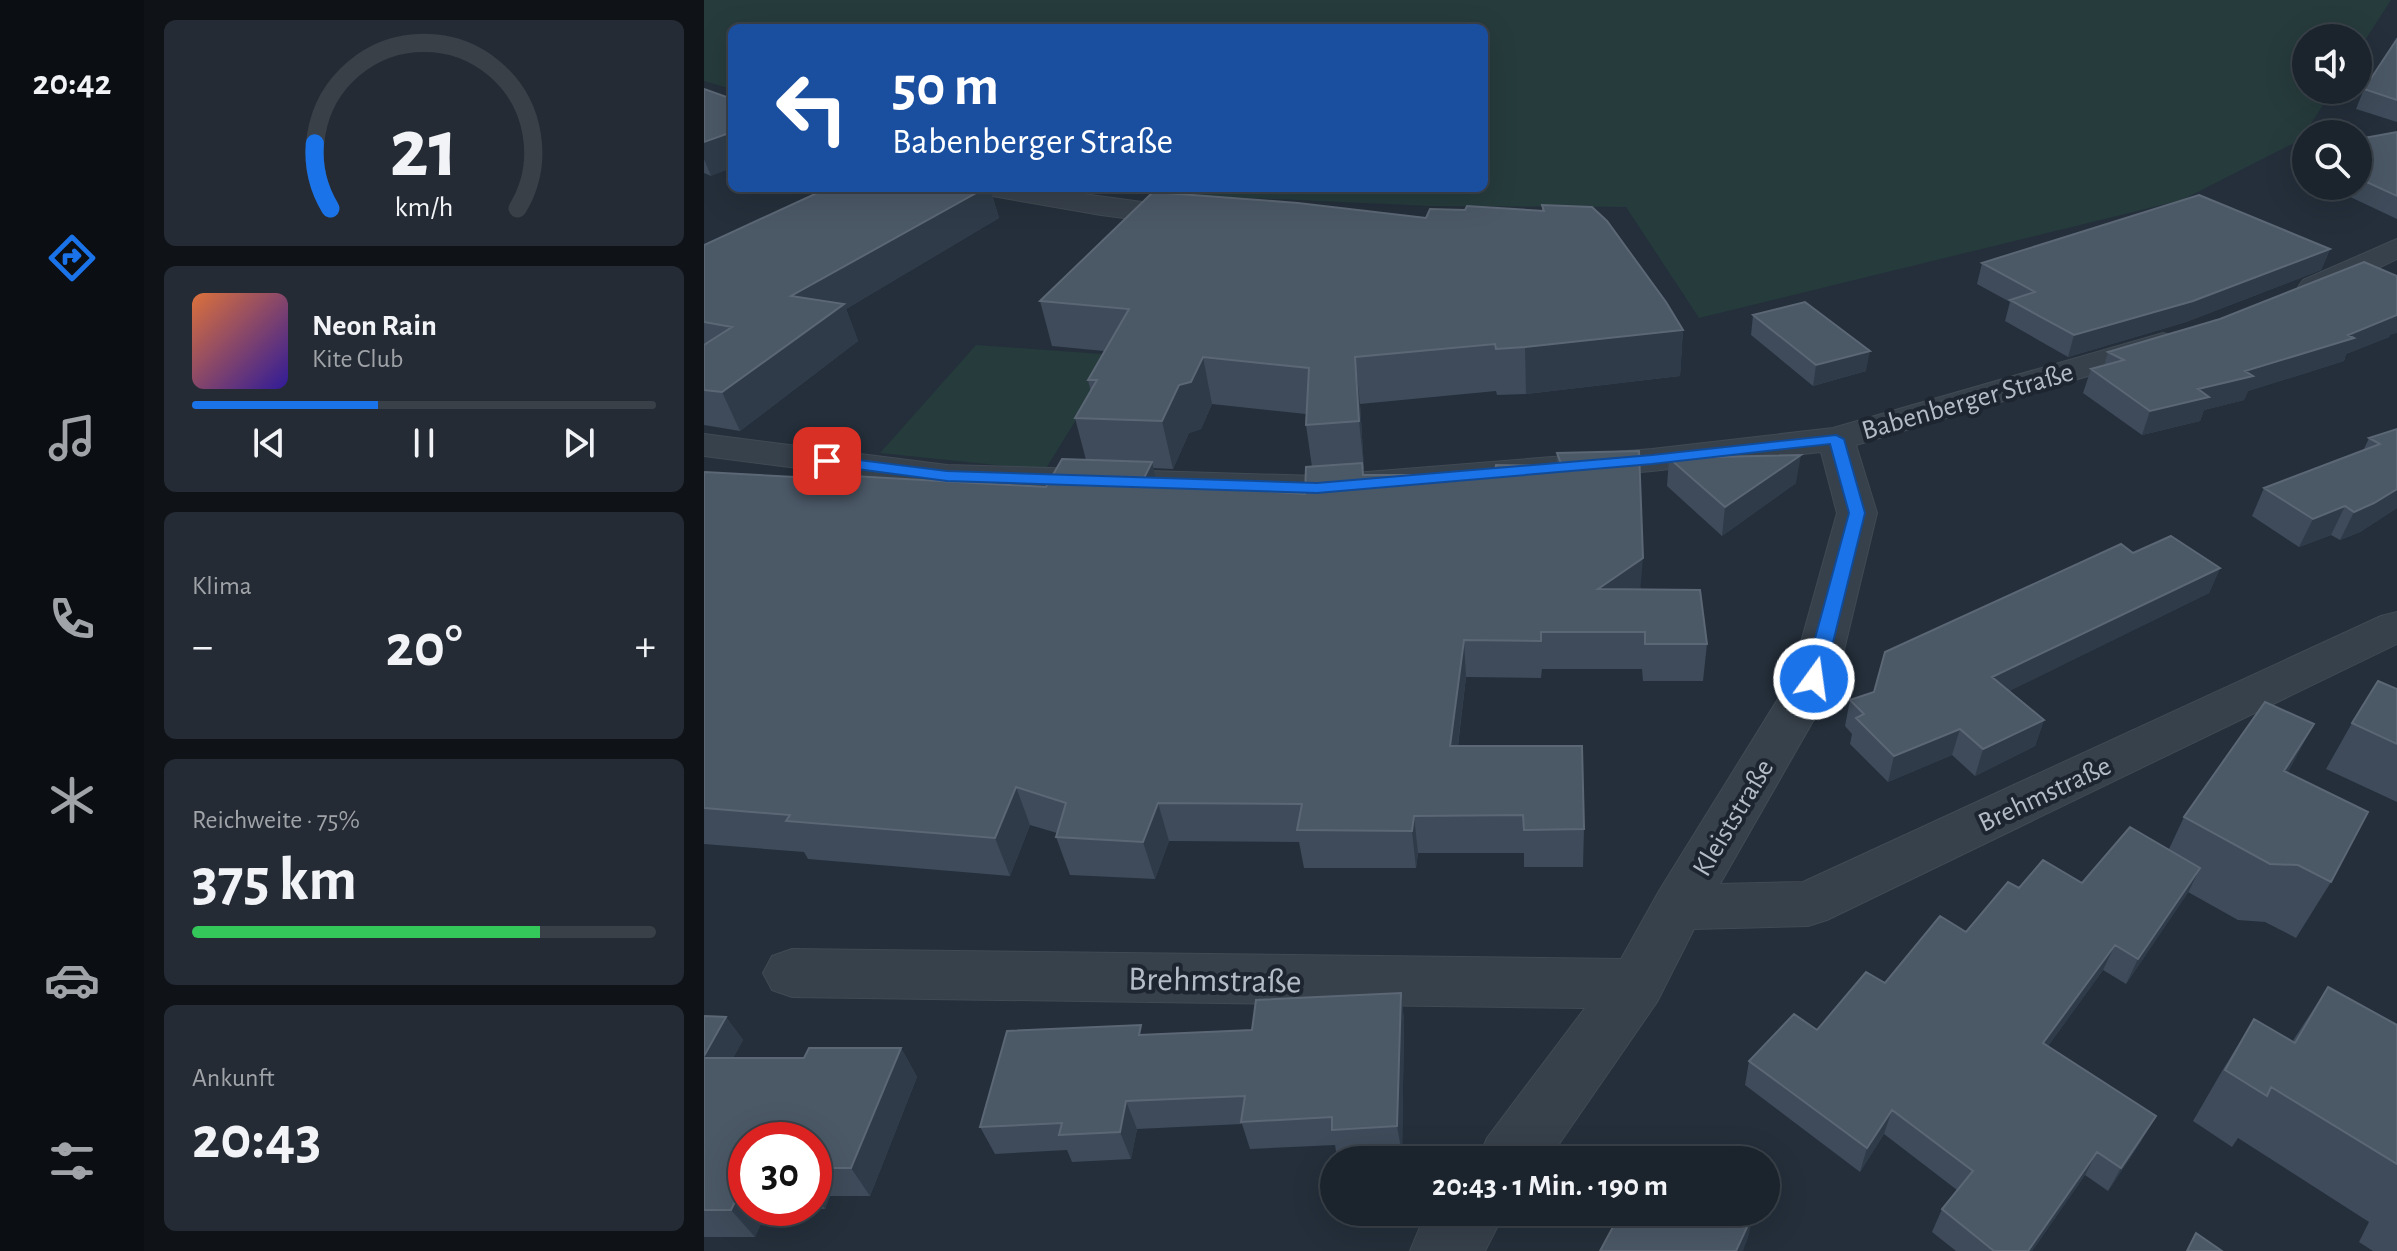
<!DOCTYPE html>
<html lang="de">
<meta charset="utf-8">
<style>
:root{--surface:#1b232c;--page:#242b34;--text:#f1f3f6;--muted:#a0a4a9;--line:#394048;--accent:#1a73e8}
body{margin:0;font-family:"Alegreya Sans",sans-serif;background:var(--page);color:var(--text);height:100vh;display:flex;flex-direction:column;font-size:30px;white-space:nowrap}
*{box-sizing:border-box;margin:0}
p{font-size:26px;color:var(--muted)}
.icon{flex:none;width:44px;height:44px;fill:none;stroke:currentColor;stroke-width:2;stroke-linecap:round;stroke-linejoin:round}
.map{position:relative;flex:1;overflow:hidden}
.sheet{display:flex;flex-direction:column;gap:20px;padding:20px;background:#0f1318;width:560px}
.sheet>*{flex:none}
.hud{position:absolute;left:24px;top:24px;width:760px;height:168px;border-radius:12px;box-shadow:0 8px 32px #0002,0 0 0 2px var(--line);background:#1a4fa0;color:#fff;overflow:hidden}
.fabs{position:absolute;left:1588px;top:24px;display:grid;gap:16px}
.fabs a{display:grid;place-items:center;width:80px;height:80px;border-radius:50%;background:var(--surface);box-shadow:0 8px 32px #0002,0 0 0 2px var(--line);font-size:40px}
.speed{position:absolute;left:24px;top:1122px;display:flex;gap:16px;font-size:40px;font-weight:700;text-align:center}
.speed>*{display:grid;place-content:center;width:104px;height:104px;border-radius:50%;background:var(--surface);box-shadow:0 8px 32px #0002,0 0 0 2px var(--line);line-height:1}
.speed .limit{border:12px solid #d22;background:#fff;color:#111}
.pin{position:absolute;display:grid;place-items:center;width:68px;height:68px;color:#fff;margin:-34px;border-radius:16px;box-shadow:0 4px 12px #0006}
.me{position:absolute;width:88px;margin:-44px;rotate:14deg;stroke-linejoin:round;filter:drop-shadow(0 0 6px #0008)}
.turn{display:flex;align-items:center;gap:28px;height:168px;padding:0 32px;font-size:36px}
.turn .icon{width:104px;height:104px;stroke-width:2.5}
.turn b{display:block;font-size:56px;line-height:68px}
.big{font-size:60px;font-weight:700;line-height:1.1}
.sheet .tile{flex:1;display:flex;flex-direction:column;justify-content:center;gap:12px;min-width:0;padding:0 28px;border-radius:12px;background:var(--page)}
.sheet .dial{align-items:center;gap:0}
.dial svg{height:208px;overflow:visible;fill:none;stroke:var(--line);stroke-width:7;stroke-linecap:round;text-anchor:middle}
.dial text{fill:var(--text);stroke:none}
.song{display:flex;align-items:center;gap:24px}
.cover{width:96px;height:96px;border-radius:12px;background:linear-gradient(135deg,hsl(20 70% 55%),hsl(250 70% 35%))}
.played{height:8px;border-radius:4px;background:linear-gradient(90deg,var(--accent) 40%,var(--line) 40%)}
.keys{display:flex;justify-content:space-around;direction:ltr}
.heat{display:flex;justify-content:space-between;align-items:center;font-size:44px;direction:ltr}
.charge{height:12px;border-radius:6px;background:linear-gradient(90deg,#34c759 75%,var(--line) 0)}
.trip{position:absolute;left:616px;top:1146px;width:460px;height:80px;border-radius:40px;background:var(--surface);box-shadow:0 8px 32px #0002,0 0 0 2px var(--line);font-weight:700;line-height:80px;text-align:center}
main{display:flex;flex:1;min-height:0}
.tabs{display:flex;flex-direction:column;width:144px;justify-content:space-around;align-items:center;background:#0b0e12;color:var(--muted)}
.tabs .icon{width:56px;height:56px}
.tabs .active{color:var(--accent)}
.tabs b{font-size:36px;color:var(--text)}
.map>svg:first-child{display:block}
.green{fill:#263b3c}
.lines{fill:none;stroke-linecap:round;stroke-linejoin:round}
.street-casing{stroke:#404a54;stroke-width:2}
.street{fill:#37414b;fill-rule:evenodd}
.wall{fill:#3f4b5a;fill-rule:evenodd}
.shaded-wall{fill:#2f3b49}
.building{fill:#4b5866;stroke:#5c6775;stroke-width:2}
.route{fill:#1a73e8;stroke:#114b97;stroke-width:2}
.labels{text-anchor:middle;stroke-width:8;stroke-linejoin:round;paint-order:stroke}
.street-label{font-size:28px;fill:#b3bcc7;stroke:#1d2630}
.near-street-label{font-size:34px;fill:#b3bcc7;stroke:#1d2630}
</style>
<main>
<nav class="tabs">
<b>20:42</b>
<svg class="icon active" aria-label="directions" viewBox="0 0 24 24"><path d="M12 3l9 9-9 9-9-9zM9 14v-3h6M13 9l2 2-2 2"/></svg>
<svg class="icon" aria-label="music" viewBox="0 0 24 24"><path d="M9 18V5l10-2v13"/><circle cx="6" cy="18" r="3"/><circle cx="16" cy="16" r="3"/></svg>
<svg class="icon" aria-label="phone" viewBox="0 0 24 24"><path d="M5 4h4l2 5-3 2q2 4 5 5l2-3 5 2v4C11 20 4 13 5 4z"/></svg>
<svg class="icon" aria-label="climate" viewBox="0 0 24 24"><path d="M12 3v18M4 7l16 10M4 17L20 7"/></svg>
<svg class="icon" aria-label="car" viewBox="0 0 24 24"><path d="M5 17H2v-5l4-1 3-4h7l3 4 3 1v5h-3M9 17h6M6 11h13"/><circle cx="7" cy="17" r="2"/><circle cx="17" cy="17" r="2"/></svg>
<svg class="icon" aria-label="filters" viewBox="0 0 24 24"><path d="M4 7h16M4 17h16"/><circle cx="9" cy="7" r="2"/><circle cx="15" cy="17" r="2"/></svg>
</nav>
<section class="sheet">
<div class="tile dial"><svg viewBox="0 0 100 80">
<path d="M14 69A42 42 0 1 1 86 69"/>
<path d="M14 69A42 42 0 0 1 8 44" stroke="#1a73e8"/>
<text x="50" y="56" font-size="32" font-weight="700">21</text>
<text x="50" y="72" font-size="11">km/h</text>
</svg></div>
<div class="tile">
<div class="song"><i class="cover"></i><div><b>Neon Rain</b><p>Kite Club</p></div></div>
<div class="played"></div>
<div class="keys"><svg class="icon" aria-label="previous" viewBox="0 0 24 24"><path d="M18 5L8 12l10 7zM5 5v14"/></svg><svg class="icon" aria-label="pause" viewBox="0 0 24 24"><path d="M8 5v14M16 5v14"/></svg><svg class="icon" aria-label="next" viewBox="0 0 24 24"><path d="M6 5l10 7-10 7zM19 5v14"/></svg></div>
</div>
<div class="tile"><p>Klima</p>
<div class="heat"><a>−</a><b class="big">20°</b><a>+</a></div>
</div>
<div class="tile"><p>Reichweite · 75%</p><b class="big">375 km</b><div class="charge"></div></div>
<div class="tile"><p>Ankunft</p><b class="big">20:43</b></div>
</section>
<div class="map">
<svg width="1693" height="1251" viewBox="0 0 1693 1251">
<rect width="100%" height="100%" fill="#242f3b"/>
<path class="green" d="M0,0H1687L1654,51V38H1602V90H1629L1596,140L1478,200L995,318L922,207L727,206L503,196L453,188H780V28H28V89L0,81Z
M272,345L412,355L341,470L176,453Z"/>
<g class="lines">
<defs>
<path id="street" d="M274,188H336L489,209L499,212L503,218L499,224L489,227L397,215L288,196L278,194Z
M1693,239V259L1621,294L1610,296L1599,294L1594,287L1599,280Z
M1459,333L1471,336L1476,343L1471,350L1152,445L1173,513L1133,679L1016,884L1099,882L1677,616L1693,612V644L1123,920L1104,926L990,929L953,1002L844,1160H774L783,1138L881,1008L88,997L68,990L59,973L68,956L88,949L917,959L955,891L1087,678L1133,513L1117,452L948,471L613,500L243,487L0,456V434L243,465L613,476L948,449L1129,428Z
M727,1212H801L781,1251H706L716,1227Z"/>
</defs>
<use href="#street" class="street-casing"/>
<use href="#street" class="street"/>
</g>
<path class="wall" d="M1693,39V122L1652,109L1660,89Z
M0,89L7,176L0,173Z
M1693,132V219L1623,186H1654V139Z
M1602,149V176L1589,169L1596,151Z
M124,188H286L295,218L142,309L154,341L36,431L0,425V245Z
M838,205L979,330L976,376L822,394L793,395L792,391L656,404L660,469H659L660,475H791L853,466V453L937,589L1003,644L999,681H939L938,669H838L837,678L762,677L754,746L880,829L879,867H820V853H714L712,868H600L595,842L465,841L451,879L366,875L352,837L353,833L326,825L306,876L104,859L100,852L0,844V474L342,487L382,460L371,418L387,392L384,380L400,351L348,346L336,301L722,218L838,211ZM508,404L602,414V425L608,467L601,494L453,483L449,468L469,469L485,433L497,429Z
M1626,249L1617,270L1482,322L1364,357L1301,321L1306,302L1273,284L1278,263Z
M1049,315L1162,371L1109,386L1047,335Z
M1686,335L1685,337L1642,354L1640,361L1544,391L1540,400L1500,410L1496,421L1438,435L1379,393L1387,369L1400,366L1404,352Z
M1693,429V508L1656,532L1636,540L1627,535L1595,547L1548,516L1560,488L1659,451L1665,438Z
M965,458L1092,483L1018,536L963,486Z
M1429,553L1516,568L1505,593L1305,691L1340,720L1331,746L1271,776L1248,755L1184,782L1146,744L1148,734L1141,726L1146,700L1170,692Z
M1693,689V802L1622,769L1648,723Z
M1610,724L1583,773L1627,882L1592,938L1561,922L1534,920L1484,892L1422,984L1399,970L1344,1046L1438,1140L1404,1191L1381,1175L1328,1251H1252L1228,1232L1238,1209L1253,1190L1180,1134L1156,1172L1041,1085L1045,1061L1113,1030L1181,983L1262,932L1315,888L1378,883L1465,849L1480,817Z
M1624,987L1693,1025V1251H1669L1655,1242L1665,1222L1534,1138L1528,1147L1489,1121L1518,1071L1550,1019L1588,1042Z
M697,993L700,1021L698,1154L633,1157L631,1145L546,1149L538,1124L433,1129L427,1159L368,1162L363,1150L291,1154L276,1127L441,1035L548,1030Z
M0,1016L22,1017L39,1040L29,1058H100L197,1048L213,1077L166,1196H126L121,1209L64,1208L51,1237H0ZM42,1140H110V1208H42Z"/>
<path class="shaded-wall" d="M28,132V168L7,176L0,159V142Z
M281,188H286L295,218L142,309L154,341L36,431L18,392L87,296Z
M1626,249L1617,270L1482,322L1364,357L1370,335Z
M1693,313V333L1686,335L1685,337L1642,354L1640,361L1544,391L1540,400L1500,410L1496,421L1438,435L1446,411L1541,371L1644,335Z
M979,330L976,376L822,394L821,347Z
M1166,351L1162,371L1109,386L1112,365Z
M499,357L508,404L497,429L485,433L469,469L458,421L475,385Z
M651,357L656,404L660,469L655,421Z
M1097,455L1092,483L1018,536L1021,507Z
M448,462L456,497L438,482Z
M1693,489V508L1656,532L1636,540L1650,512Z
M1641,506L1627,535L1595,547L1609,519Z
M939,558L936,594L894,589Z
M1516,568L1505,593L1281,703L1288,677Z
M760,640L762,677L749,784L746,746Z
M1340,720L1331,746L1271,776L1279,749Z
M1610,724L1580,780V771Z
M1256,729L1248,755L1184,782L1190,756Z
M312,787L326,825L306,876L291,838Z
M454,803L465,841L451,879L439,842Z
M710,816L714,853L712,868L708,831Z
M1496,868L1484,893L1422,984L1434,959Z
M1411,945L1399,970L1329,1067L1339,1043Z
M697,993L700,1021L698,1154L693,1126Z
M22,1017L39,1040L3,1107L0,1056Z
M197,1048L213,1077L166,1196L147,1168Z
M422,1101L433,1129L427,1159L416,1132Z
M1188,1110L1180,1134L1156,1172L1163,1148Z
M1452,1116L1438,1140L1404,1191L1417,1168Z
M1393,1152L1381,1175L1328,1251H1324Z
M110,1174L126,1196L121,1209L110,1194Z
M41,1181L42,1182V1208H64L51,1237L27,1210Z
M1050,1212L1044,1238L1039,1251H1032Z"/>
<path class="building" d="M1693,39V100L1660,89Z
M0,89L28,99V132L0,142Z
M1693,132V196L1654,178V139Z
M124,188H281L87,296L140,304L18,392L0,390V345L28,327L0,322V245Z
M449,192L594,203L722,218L726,209L761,210L763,206L840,211L838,205L888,207L903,221L962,302L979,330L821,347L792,349L791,344L651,357L655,421L602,425L605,368L499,357L487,382L475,385L458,421L371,418L393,380H384L425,309L336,301Z
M1495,195L1626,249L1489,301L1370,335L1306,300L1331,292L1278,263Z
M1660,262L1693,276V315L1644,335L1650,338L1541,371L1549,376L1494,389L1505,397L1446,411L1387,369L1420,360L1404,352L1516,319Z
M1101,302L1166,351L1112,365L1049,315Z
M1693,429V489L1670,503L1650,512L1641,506L1609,519L1560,488L1676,444L1665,438Z
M935,451L939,558L894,589L996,590L1003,644H941V632H837V641L760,640L746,746H878L880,829L820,830L819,815L710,816L708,831L593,830L598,804L454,803L439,842L352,837L362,803L312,787L291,838L82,821L86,815L0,808V474L1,472L110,478L114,474L342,487L358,459L448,462L438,482L601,494L602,467L658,463L659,475H791L792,465L858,466L853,453Z
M1097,455L1021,507L965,458Z
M1467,536L1516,568L1288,677L1340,720L1279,749L1256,729L1190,756L1152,718L1160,714L1146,700L1170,692L1181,652L1417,544L1429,553Z
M1674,681L1693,689V744L1648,723Z
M1561,702L1610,724L1580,771L1664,812L1627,882L1594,865L1566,864L1480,817Z
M1426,827L1496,868L1434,959L1411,945L1339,1043L1452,1116L1417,1168L1393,1152L1324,1251H1290L1238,1209L1269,1171L1188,1110L1163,1148L1045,1061L1090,1014L1113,1030L1162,972L1181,983L1236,916L1262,932L1304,882L1315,888L1339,860L1378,883Z
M1624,987L1693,1025V1164L1567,1087L1563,1096L1521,1070L1550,1019L1591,1043Z
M697,993L693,1126L628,1130V1117L537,1122L541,1096L422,1101L416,1132L355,1135L358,1123L276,1127L303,1031L437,1025L435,1035L548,1030L552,1000Z
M0,1016L22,1017L0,1056Z
M105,1048H197L147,1168H110V1140H42V1181H41L27,1210H0V1058H100Z
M917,1212H1050L1032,1251H896Z
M1492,1233L1518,1251H1483Z"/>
<path class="route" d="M1132,435L1140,439L1161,513L1120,679L1110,686L1100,679L1145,513L1126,444L948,464L613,493L243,481L123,465L115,461L123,456L243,471L613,483L948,455Z"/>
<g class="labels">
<g class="street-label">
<text transform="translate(1263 400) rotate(-16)" y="10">Babenberger Straße</text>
<text transform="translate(1340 793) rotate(-25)" y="10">Brehmstraße</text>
<text transform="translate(1028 817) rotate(-59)" y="10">Kleiststraße</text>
</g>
<g class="near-street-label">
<text transform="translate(511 979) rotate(1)" y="12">Brehmstraße</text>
</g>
</g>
</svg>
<div class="fabs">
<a><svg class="icon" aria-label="sound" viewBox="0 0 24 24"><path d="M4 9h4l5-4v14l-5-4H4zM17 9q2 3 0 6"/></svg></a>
<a><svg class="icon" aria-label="search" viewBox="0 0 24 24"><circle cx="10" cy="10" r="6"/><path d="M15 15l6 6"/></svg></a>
</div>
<div class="speed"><div class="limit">30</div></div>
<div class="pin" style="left:123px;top:461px;background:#d93025"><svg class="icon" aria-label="arrive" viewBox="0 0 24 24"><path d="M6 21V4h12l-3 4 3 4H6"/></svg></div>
<svg class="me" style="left:1110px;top:679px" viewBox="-20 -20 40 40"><circle r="17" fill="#1a73e8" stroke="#fff" stroke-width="3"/><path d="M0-11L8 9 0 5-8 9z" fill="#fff"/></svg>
<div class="trip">20:43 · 1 Min. · 190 m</div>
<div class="hud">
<div class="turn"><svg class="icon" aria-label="left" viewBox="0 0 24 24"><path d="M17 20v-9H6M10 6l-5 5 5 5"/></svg><div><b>50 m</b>Babenberger Straße</div></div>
</div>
</div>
</main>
